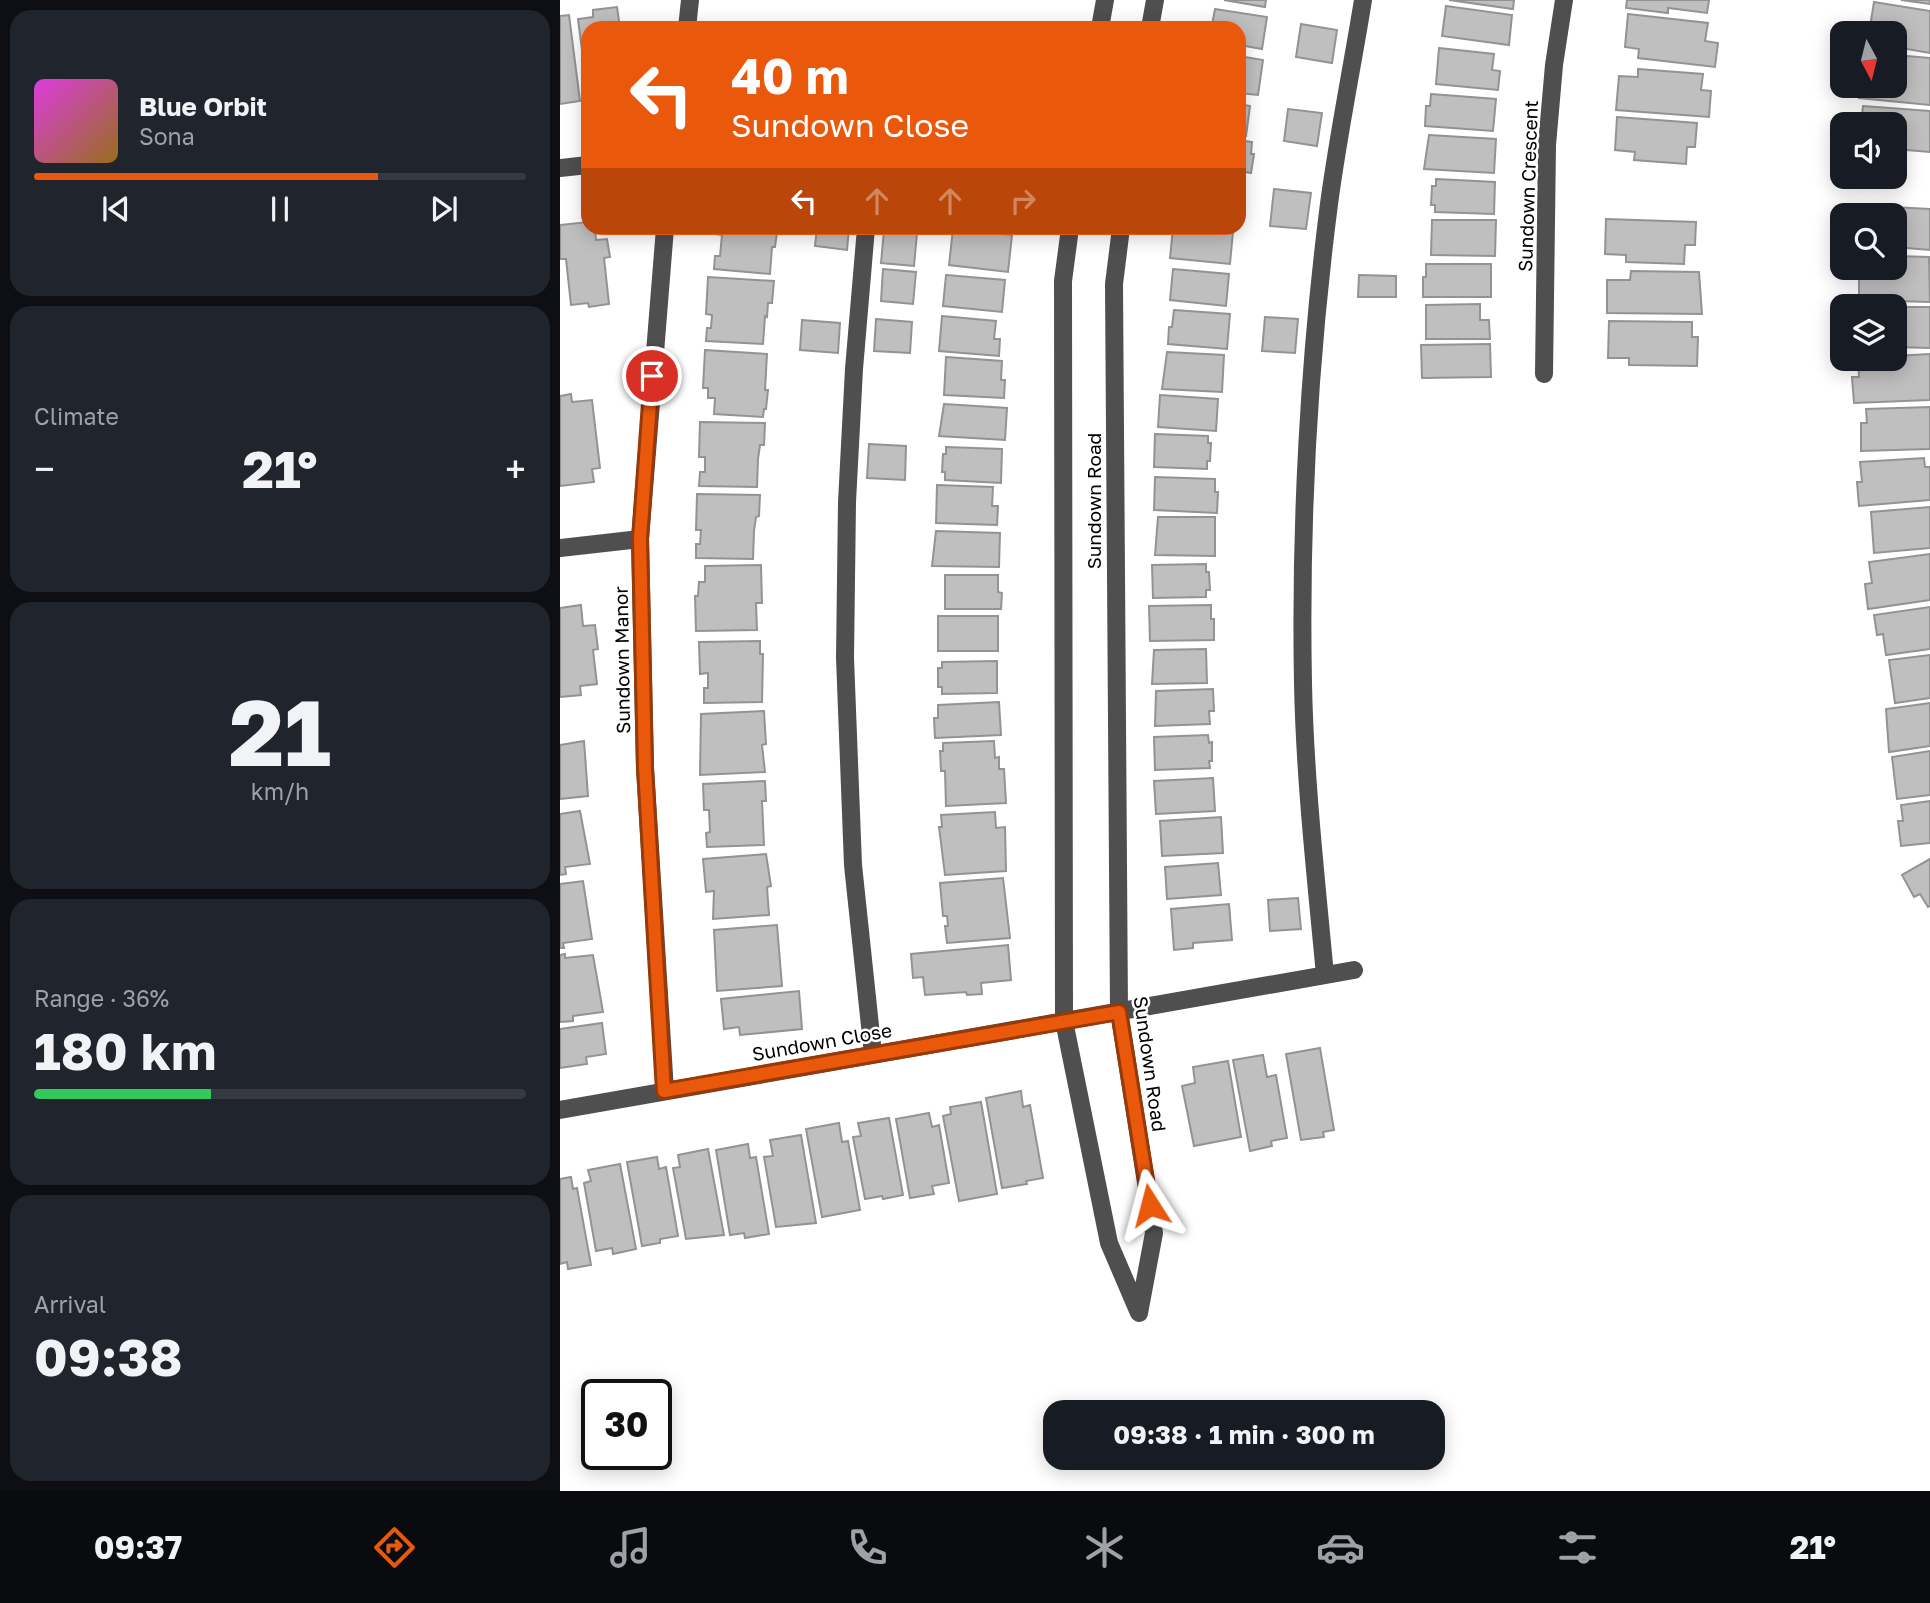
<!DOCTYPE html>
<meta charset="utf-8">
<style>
:root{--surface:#171b24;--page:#20242c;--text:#f1f3f6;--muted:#9ea1a6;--line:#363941;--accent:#ea580c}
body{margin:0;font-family:"Golos Text",sans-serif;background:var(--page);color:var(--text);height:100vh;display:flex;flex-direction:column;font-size:26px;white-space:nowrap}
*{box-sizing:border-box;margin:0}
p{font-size:23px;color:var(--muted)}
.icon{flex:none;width:38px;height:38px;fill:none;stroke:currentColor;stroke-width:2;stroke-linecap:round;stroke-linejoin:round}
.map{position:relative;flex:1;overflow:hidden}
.sheet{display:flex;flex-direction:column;gap:10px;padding:10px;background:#0d0f14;width:560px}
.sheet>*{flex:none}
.banner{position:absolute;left:21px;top:21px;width:665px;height:214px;border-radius:21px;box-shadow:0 4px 18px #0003;background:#ea580c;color:#fff;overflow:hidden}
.needle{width:46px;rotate:173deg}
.controls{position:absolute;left:1270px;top:21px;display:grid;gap:14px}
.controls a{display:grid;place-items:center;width:77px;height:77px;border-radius:14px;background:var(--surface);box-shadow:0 4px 18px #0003;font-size:35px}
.speed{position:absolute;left:21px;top:1379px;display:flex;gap:14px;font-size:35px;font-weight:700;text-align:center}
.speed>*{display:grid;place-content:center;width:91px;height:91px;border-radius:50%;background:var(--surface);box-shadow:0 4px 18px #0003;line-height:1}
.speed .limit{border:4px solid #111;border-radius:10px;background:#fff;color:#111}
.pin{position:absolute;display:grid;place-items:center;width:60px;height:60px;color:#fff;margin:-30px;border:4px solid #fff;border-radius:50%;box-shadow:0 2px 7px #0007}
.me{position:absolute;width:77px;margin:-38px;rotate:351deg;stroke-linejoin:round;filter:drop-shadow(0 0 5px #0008)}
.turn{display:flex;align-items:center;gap:24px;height:147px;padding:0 35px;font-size:32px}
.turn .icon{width:91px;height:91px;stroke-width:2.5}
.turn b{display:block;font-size:49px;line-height:60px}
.lanes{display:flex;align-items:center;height:66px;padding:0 35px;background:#0003;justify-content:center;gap:35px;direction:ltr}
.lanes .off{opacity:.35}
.big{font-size:52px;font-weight:700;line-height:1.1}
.sheet .card{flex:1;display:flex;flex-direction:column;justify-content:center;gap:10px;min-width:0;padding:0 24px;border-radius:21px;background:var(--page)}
.sheet .dial{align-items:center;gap:0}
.dial b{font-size:91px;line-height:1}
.song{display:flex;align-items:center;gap:21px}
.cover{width:84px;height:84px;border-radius:10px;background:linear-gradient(135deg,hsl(300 70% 55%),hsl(40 70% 35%))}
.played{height:7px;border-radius:4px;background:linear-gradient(90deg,var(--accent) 70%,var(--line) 70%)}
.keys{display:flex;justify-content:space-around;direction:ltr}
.heat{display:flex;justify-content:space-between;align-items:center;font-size:38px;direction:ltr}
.charge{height:10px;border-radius:5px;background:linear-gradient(90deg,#34c759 36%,var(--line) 0)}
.trip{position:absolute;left:483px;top:1400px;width:402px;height:70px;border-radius:21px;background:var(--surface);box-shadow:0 4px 18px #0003;font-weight:700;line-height:70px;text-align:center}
.menu{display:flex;height:112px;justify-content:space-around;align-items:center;background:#090b0e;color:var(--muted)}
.menu .icon{width:49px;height:49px}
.menu .active{color:var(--accent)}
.menu b{font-size:32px;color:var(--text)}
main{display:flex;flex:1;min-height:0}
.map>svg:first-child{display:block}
.building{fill:#bfbfbf;stroke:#939393;stroke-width:2}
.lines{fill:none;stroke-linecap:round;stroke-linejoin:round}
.minor{stroke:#4f4f4f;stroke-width:18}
.route-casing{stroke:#983908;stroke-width:18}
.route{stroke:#ea580c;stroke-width:12}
.labels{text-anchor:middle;stroke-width:5;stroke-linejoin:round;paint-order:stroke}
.street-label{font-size:19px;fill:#000;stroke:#fff}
</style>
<main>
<section class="sheet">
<div class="card">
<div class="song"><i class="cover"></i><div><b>Blue Orbit</b><p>Sona</p></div></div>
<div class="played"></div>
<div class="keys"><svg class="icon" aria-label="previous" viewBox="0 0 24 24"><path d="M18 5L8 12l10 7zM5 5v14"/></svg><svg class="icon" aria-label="pause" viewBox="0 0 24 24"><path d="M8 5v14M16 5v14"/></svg><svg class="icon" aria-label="next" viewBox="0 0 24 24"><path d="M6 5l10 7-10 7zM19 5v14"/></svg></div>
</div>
<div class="card"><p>Climate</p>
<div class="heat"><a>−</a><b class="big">21°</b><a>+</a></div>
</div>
<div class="card dial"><b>21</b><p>km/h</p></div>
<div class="card"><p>Range · 36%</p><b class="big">180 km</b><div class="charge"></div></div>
<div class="card"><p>Arrival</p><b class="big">09:38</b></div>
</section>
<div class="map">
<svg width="1370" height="1491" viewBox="0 0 1370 1491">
<rect width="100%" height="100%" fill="#fff"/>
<path class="building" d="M664,0H706L705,7Z
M889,0H954L953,9Z
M1067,0H1149L1147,13L1108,8V13L1066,8Z
M1341,0H1370V4Z
M1314,2L1370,11V53L1335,47V33H1309Z
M886,6L952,15L949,45L882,36Z
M57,7L60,28H28V97L18,19L33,17V10Z
M655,9L707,17L702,49L679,45V28H647L648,24L652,25Z
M1068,14L1148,23L1145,41L1158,43L1155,67L1078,58L1079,49L1065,47Z
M9,15L20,101L0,104V16Z
M741,24L777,30L772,63L736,57Z
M879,48L934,54L932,70L940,71L938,90L876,84Z
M1335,55L1370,58V105L1299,98L1300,86H1335Z
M679,56L703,60L698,95L679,93Z
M1078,69L1143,74L1141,90L1151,91L1149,117L1056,110L1059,76L1078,77Z
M871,94L936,99L933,131L865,126L866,106H870Z
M679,104L690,106L686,136L679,135Z
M1303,106L1370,111V152L1335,149V124H1301Z
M728,109L762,113L757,146L724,141Z
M1057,117L1137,123L1135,147H1127L1126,164L1074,160L1075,152L1055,150Z
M869,135L936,139L934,173L864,169Z
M679,140L692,142L691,154H694L691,173L679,171Z
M876,179L935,182L934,214L875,212V205H871L872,186H876Z
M714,189L751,193L746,229L710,226Z
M1295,205L1370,209V250L1335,247V215H1295Z
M1046,219L1136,222L1135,245H1125L1124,264L1066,262V255L1045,254Z
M872,220H936L935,256L871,255Z
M28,222V228H35L36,240L47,239L50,257L44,258L49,304L29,307L28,303L11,305L6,259H0V225Z
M156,228H221L220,233L217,232L215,247H212L210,274L154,269L155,256H160L162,235L155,234Z
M257,228H289L287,250L255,246Z
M613,228L673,231L670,264L610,258Z
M393,229L452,235L448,272L389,265Z
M324,230L357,233L354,266L321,263Z
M1335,256L1369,257L1370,302L1299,300V274H1296V268H1335Z
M866,264H931V297H863V277H866Z
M323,269L356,272L353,304L321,301Z
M613,269L669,274L666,306L610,300Z
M1071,271L1139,272L1142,314L1047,313V280H1070Z
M386,275L445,280L442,312L383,306Z
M799,275L836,276V297H798Z
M148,277L214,281L212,303H208L207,317L205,316L203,344L146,341L147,328H151L152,315L146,314Z
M920,304V320H929L930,339H866V305Z
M1335,307H1370V348L1335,347Z
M614,310L670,314L667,349L608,344L609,327H612Z
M382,316L436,321L434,339H440L439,356L379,351Z
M705,317L738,319L735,353L702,351Z
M316,319L352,322L350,353L314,351Z
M242,320L280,323L278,353L240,350Z
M1049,321L1132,322V337H1138L1137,366L1069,365V358H1048Z
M930,344L931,377L862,378L861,345Z
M145,350L207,354L205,390H208L206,409H204L203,417L154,414L155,398H148V388H143Z
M607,352L664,355L662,392L602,389Z
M1370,354V400L1294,403L1292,377H1299L1298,359H1335V356Z
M386,357L442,361L441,380H445L444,398L384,395Z
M11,394L12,402L32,400L40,468L32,469L34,482L0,486V396Z
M600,395L658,399L656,431L598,427Z
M384,404L447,408L445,440L379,436Z
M1370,407V449L1301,451V423H1307L1306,409Z
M140,422L205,423L204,445H200L198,459L197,487L139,486L140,472H145V457H139Z
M595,434L648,436V443H651L650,461H647V469L594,467Z
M309,444L346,446L345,480L307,478Z
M386,447L442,449L441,483L385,480V472H382L383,454H386Z
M1364,458L1365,467H1370V500L1299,506L1297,482H1302L1300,462Z
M595,477L655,479V492H658L657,513L594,510Z
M377,485L433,487L432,506H438L437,525L376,523Z
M137,494L200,495L199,516L196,517L194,531L193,559L136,558V544H140L141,530H136Z
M1370,507V548L1314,553L1311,512Z
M598,517H655V556L595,555Z
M376,531L440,533L439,567L372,566Z
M1370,554V600L1308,609L1305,584L1312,583L1309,562Z
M646,564V572H649L650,590H646V597L593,598L592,565Z
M201,565L202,603H196L197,630L136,631L135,596H138L139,582H145V566Z
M385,575H438V592L442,593L441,609H385Z
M21,605L23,626L35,625L38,649L33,650L37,684L20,686L21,695L0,697V608Z
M651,605V619H654V640L590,641L589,606Z
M1370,607V649L1326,655L1323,634L1317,635L1314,615Z
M378,616H438V651H378Z
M200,641V654H203L202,702L144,703V688H148V673L140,674L139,642Z
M646,649L647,683L592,684L594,650Z
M1370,655V698L1335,703L1329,660Z
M437,661V693L382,694V687H378V668H382V662Z
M653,689L654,711H649L650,724L595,726L596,691Z
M439,702L441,735L375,738L374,718H378V705Z
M1370,703V746L1329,752L1326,709Z
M204,711L206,744L202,745L205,772L140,775L141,714Z
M648,735L649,743L652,742V761H649L650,768L595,770L594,737Z
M24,741L28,796L0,799V745Z
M434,741L435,758L439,757V769H444L446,803L386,806L385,771H381L380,751H383V743Z
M1370,751V795L1337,799L1332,757Z
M653,778L655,811L596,814L594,781Z
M205,781L206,801H202L204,845L147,847L146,833L150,832L149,810H144L143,784Z
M1370,801V843L1341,846L1338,821H1343L1341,805Z
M20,811L30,864L5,867L6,874L0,875V814Z
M435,812L436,828L445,827L446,871L385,875L379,827H382L381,815Z
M661,817L663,853L602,856L600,821Z
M206,854L211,886L207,887L209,915L153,919L154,891L146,892L143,859Z
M1370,859V906L1368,907L1360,894L1354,897L1342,875Z
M658,863L661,895L607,899L605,867Z
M443,878L450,938L387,943L385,926H388L387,916H383L380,883Z
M23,881L32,939L3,943L4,948H0V884Z
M738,898L741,929L710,931L708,900Z
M669,904L672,940L633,943V948L614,950L611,909Z
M217,925L222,986L157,991L154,930Z
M448,945L451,980L421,983L422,994L407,995L406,992L365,995L363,977L353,978L351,954Z
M5,954V958L33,955L43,1012L13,1016V1021L0,1022V955Z
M239,991L242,1029L180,1035L179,1027L164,1029L161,999Z
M42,1023L46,1054L26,1057L27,1064L0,1068V1029Z
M760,1048L774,1130L763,1132L764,1137L741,1140L726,1054Z
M703,1055L707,1077L716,1075L727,1138L711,1141L712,1146L690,1151L673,1060Z
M668,1061L681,1137L634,1146L622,1086L635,1083L633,1067Z
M461,1091L463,1107L470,1105L483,1178L466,1181L467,1184L442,1188L426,1098Z
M421,1102L437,1194L399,1201L383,1116L391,1114L390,1107Z
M369,1113L372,1127L379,1125L389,1183L372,1186L374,1194L350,1198L336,1119Z
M329,1118L343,1195L323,1199L322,1196L305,1199L293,1137L301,1136L298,1123Z
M279,1123L282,1142L288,1141L300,1210L262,1217L246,1129Z
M241,1135L256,1223L216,1227L204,1157L213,1156L210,1140Z
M188,1144L190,1158L196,1157L209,1234L185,1238L184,1233L170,1235L156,1150Z
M148,1149L164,1235L126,1239L113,1168L120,1167L118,1155Z
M97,1157L99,1169L106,1167L118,1236L100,1239V1243L82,1246L67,1162Z
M60,1164L76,1249L53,1254L52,1248L36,1251L24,1183L31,1181L28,1170Z
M11,1177L13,1189L17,1188L31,1265L8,1269L7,1262L0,1264V1179Z"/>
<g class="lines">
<path class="minor" d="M127,28L130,0
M540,28L545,0
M590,28L595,0
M0,168L28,165
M306,228L294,369L287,502L285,658L293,865L313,1054
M510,228L503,281L504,1021L549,1243L579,1313L594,1233L559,1011L554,284L561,228
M984,374L987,145L994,65L1004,0
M0,548L80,539
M765,975C756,878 745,781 743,684C740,528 749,359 769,204C778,136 792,68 803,0
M105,1091L85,768L80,539L105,228
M0,1110L794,970"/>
</g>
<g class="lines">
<defs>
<path id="route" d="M92,376L80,539L85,768L104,1091L559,1012L590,1205"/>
</defs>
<use href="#route" class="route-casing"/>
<use href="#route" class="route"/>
</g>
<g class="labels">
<g class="street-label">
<text transform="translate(968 186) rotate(-88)" y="7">Sundown Crescent</text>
<text transform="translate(534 501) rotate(-90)" y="7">Sundown Road</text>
<text transform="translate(62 660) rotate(-91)" y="7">Sundown Manor</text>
<text transform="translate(262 1042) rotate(-10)" y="7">Sundown Close</text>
<text transform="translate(590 1064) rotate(82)" y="7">Sundown Road</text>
</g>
</g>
</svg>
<div class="controls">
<a><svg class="needle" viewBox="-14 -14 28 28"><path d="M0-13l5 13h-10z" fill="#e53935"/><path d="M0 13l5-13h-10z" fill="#9ea1a6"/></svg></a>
<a><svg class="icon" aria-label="sound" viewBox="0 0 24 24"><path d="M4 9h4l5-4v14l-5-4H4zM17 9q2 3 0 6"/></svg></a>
<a><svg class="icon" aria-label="search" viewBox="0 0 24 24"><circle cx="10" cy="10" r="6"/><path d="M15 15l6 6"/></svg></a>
<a><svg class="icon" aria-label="layers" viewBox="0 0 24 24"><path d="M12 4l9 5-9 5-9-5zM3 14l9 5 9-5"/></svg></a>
</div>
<div class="speed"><div class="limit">30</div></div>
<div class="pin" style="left:92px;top:376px;background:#d93025"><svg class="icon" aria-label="arrive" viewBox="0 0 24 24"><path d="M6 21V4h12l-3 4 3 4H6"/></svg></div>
<svg class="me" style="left:590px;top:1205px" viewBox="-20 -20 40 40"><path d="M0-17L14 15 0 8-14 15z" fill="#ea580c" stroke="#fff" stroke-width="4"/></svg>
<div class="trip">09:38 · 1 min · 300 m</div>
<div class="banner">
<div class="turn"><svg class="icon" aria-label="left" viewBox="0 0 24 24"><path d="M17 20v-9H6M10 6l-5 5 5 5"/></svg><div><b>40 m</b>Sundown Close</div></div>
<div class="lanes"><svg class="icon" aria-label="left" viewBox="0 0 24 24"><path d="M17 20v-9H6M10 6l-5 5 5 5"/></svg><svg class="icon off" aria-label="ahead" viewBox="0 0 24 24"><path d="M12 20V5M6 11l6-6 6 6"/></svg><svg class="icon off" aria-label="ahead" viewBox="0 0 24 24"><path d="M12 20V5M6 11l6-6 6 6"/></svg><svg class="icon off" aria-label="right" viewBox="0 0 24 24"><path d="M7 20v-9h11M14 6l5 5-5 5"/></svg></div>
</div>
</div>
</main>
<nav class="menu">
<b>09:37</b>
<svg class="icon active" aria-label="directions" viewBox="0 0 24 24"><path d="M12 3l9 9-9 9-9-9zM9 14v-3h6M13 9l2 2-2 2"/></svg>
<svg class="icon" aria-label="music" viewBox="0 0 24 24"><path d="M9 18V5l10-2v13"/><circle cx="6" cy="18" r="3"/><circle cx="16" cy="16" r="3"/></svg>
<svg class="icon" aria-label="phone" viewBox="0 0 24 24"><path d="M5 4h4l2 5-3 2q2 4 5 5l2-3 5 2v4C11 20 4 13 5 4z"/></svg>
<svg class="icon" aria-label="climate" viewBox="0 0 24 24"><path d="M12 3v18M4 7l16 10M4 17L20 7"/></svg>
<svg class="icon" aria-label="car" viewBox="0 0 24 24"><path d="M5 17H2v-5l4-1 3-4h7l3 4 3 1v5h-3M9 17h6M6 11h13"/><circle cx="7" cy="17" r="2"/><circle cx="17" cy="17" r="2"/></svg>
<svg class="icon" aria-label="filters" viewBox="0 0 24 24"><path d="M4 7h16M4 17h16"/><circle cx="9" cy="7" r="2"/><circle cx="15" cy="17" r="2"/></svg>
<b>21°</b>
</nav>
